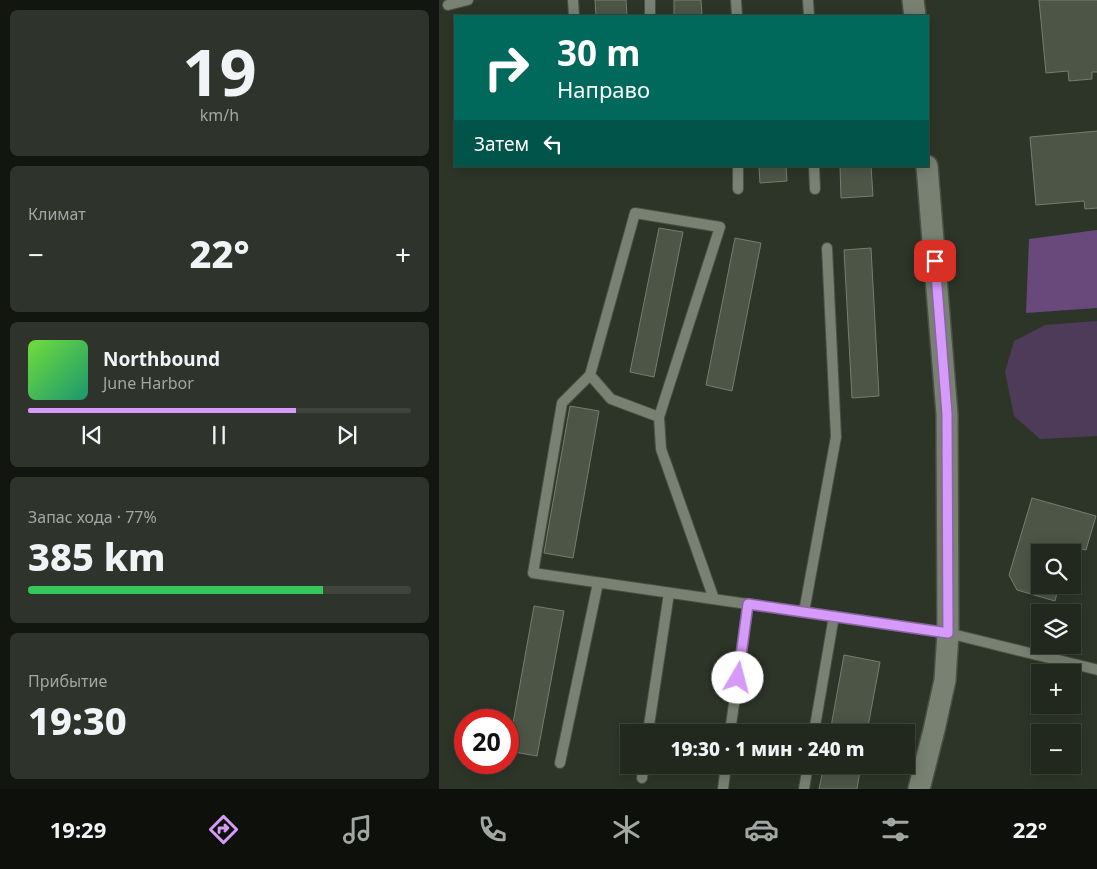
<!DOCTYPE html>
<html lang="ru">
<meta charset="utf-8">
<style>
:root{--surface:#22281e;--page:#2e342b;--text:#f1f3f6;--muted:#a2a6a4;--line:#3f443c;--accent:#d69bfa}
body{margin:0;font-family:"Noto Sans",sans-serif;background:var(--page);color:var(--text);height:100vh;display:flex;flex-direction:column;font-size:19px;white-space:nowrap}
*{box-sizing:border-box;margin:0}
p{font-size:16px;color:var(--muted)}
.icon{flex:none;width:28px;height:28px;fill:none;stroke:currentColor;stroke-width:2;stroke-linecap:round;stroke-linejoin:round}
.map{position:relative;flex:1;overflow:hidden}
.sheet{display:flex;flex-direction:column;gap:10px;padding:10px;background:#131610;width:439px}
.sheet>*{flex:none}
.guide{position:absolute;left:15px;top:15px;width:475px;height:152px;border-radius:0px;box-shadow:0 2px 12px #0003,0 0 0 1px var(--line);background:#00695c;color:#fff;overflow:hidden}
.buttons{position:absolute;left:592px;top:544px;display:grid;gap:10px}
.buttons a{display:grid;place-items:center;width:50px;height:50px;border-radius:0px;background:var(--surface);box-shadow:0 2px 12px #0003,0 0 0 1px var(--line);font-size:25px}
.speed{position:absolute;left:15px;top:709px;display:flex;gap:10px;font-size:25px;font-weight:700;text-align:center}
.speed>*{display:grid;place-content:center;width:65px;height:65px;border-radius:50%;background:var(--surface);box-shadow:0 2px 12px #0003,0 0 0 1px var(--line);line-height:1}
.speed .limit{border:8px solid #d22;background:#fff;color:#111}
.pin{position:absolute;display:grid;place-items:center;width:42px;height:42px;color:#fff;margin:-21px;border-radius:10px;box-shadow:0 2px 8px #0006}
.me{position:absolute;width:55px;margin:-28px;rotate:8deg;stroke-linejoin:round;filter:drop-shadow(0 0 4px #0008)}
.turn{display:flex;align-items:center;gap:18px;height:105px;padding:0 20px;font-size:22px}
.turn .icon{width:65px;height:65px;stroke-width:2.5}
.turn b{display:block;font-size:35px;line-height:42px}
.then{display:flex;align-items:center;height:48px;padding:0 20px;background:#0003;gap:10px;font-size:19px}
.big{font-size:38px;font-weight:800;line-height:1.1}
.sheet .tile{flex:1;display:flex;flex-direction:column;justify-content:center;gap:8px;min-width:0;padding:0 18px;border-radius:8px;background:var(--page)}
.sheet .dial{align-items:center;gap:0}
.dial b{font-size:65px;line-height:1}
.song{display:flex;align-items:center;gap:15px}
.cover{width:60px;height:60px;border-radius:8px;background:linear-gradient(135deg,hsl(100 70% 55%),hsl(160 70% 35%))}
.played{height:5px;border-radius:2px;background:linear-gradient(90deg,var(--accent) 70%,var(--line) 70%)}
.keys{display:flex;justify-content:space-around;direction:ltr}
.heat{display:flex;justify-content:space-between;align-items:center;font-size:28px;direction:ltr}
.charge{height:8px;border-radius:4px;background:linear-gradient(90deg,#34c759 77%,var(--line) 0)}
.trip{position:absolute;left:181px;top:724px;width:295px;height:50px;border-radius:0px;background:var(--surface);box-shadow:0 2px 12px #0003,0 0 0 1px var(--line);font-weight:800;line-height:50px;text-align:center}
.tab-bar{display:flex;height:80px;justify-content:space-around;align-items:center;background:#0e100c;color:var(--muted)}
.tab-bar .icon{width:35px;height:35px}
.tab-bar .selected{color:var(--accent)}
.tab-bar b{font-size:22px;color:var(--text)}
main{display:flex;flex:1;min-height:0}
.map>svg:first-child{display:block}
.green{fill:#4d3b59}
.forest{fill:#69487c}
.building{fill:#4d5547;stroke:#747e6f}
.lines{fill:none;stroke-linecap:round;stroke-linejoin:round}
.service-casing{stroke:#4a5045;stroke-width:12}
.minor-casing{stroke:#4a5045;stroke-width:24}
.service{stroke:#788172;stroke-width:10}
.minor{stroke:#788172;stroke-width:21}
.route-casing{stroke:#8b65a2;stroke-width:12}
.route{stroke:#d69bfa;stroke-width:9}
</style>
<main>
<section class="sheet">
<div class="tile dial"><b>19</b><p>km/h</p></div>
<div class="tile"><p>Климат</p>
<div class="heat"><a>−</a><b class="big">22°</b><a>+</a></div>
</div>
<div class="tile">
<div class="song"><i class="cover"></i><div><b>Northbound</b><p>June Harbor</p></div></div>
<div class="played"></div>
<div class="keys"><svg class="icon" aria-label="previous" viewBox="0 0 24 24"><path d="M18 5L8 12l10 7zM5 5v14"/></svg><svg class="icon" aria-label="pause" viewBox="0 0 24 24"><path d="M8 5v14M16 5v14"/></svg><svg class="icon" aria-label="next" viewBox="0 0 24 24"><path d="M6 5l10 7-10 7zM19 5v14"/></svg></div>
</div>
<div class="tile"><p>Запас хода · 77%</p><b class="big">385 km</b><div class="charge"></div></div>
<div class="tile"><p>Прибытие</p><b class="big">19:30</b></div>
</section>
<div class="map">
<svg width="659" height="789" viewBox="0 0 659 789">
<rect width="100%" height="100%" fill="#2d3528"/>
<path class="green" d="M658,321V436L601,439L575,416L566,372L575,341L606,325Z"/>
<path class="forest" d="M658,230V308L587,313L590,239Z"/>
<path class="building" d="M156,0H187L188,16H157Z
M235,0H262L263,16H235Z
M600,0H659V72H653V79L630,81L629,71L607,73Z
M659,131V208L646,209L645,201L597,205L591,137Z
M320,166H347L348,181L321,183Z
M401,166H432L434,196L402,198Z
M220,228L244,232L215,377L191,372Z
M296,238L322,243L293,391L267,385Z
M432,248L440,396L413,398L405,250Z
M131,406L160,411L134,558L105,553Z
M593,498L657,516L647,550L631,546L629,552H601V585H620L616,601L578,590L570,575Z
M95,606L125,611L98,756L69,751Z
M405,655L441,662L428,732H391Z
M385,765H422L418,789H380Z"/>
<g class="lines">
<defs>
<path id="service" d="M134,0L135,16
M211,0V16
M297,0L298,16
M369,0L370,16
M9,5L29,0
M299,166V189
M375,166L376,189
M151,375L196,213L281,227L220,417
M275,599L222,449L220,417L172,399L151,375L123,403L94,573L509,633L659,670
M365,612L397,437L388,248
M209,732L230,593
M291,732L309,604
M375,732L395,616
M121,763L159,583
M203,778L205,765
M284,789L287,765
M365,789L369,765"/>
<path id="minor" d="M474,0L476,16
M480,789L495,730L506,680L509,633L508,414L488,166"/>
</defs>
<use href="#service" class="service-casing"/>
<use href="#minor" class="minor-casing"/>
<use href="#service" class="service"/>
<use href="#minor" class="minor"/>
</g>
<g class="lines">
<defs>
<path id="route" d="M299,678L309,604L509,633L508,414L496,261"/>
</defs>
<use href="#route" class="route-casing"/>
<use href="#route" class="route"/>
</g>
</svg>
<div class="buttons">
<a><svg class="icon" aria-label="search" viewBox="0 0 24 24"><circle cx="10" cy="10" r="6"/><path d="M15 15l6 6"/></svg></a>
<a><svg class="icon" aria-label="layers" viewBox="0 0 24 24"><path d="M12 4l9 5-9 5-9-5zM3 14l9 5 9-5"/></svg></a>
<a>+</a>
<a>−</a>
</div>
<div class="speed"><div class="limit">20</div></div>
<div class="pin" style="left:496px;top:261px;background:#d93025"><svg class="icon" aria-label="arrive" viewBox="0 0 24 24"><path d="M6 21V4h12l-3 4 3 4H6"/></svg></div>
<svg class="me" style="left:299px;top:678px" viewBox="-20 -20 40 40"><circle r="19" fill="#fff"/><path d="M0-13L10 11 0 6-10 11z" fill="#d69bfa"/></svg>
<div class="trip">19:30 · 1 мин · 240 m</div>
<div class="guide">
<div class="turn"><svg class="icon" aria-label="right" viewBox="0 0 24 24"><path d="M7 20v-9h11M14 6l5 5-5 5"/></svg><div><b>30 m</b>Направо</div></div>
<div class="then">Затем<svg class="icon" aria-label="left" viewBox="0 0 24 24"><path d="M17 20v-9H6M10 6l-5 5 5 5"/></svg></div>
</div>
</div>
</main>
<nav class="tab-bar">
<b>19:29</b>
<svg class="icon selected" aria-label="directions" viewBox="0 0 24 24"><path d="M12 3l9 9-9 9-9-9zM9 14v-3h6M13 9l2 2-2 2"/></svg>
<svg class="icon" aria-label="music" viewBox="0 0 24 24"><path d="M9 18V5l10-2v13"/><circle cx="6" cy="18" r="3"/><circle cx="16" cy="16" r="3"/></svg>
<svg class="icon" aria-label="phone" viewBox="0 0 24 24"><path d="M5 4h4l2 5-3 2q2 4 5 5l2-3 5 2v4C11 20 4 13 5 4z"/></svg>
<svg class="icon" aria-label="climate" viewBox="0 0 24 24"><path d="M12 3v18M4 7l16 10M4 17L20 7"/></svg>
<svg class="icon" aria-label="car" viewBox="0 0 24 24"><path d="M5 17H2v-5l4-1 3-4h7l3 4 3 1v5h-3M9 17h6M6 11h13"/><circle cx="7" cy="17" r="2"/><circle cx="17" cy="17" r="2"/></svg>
<svg class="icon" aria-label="filters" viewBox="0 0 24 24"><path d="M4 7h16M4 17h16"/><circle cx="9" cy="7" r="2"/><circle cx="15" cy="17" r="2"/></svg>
<b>22°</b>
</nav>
